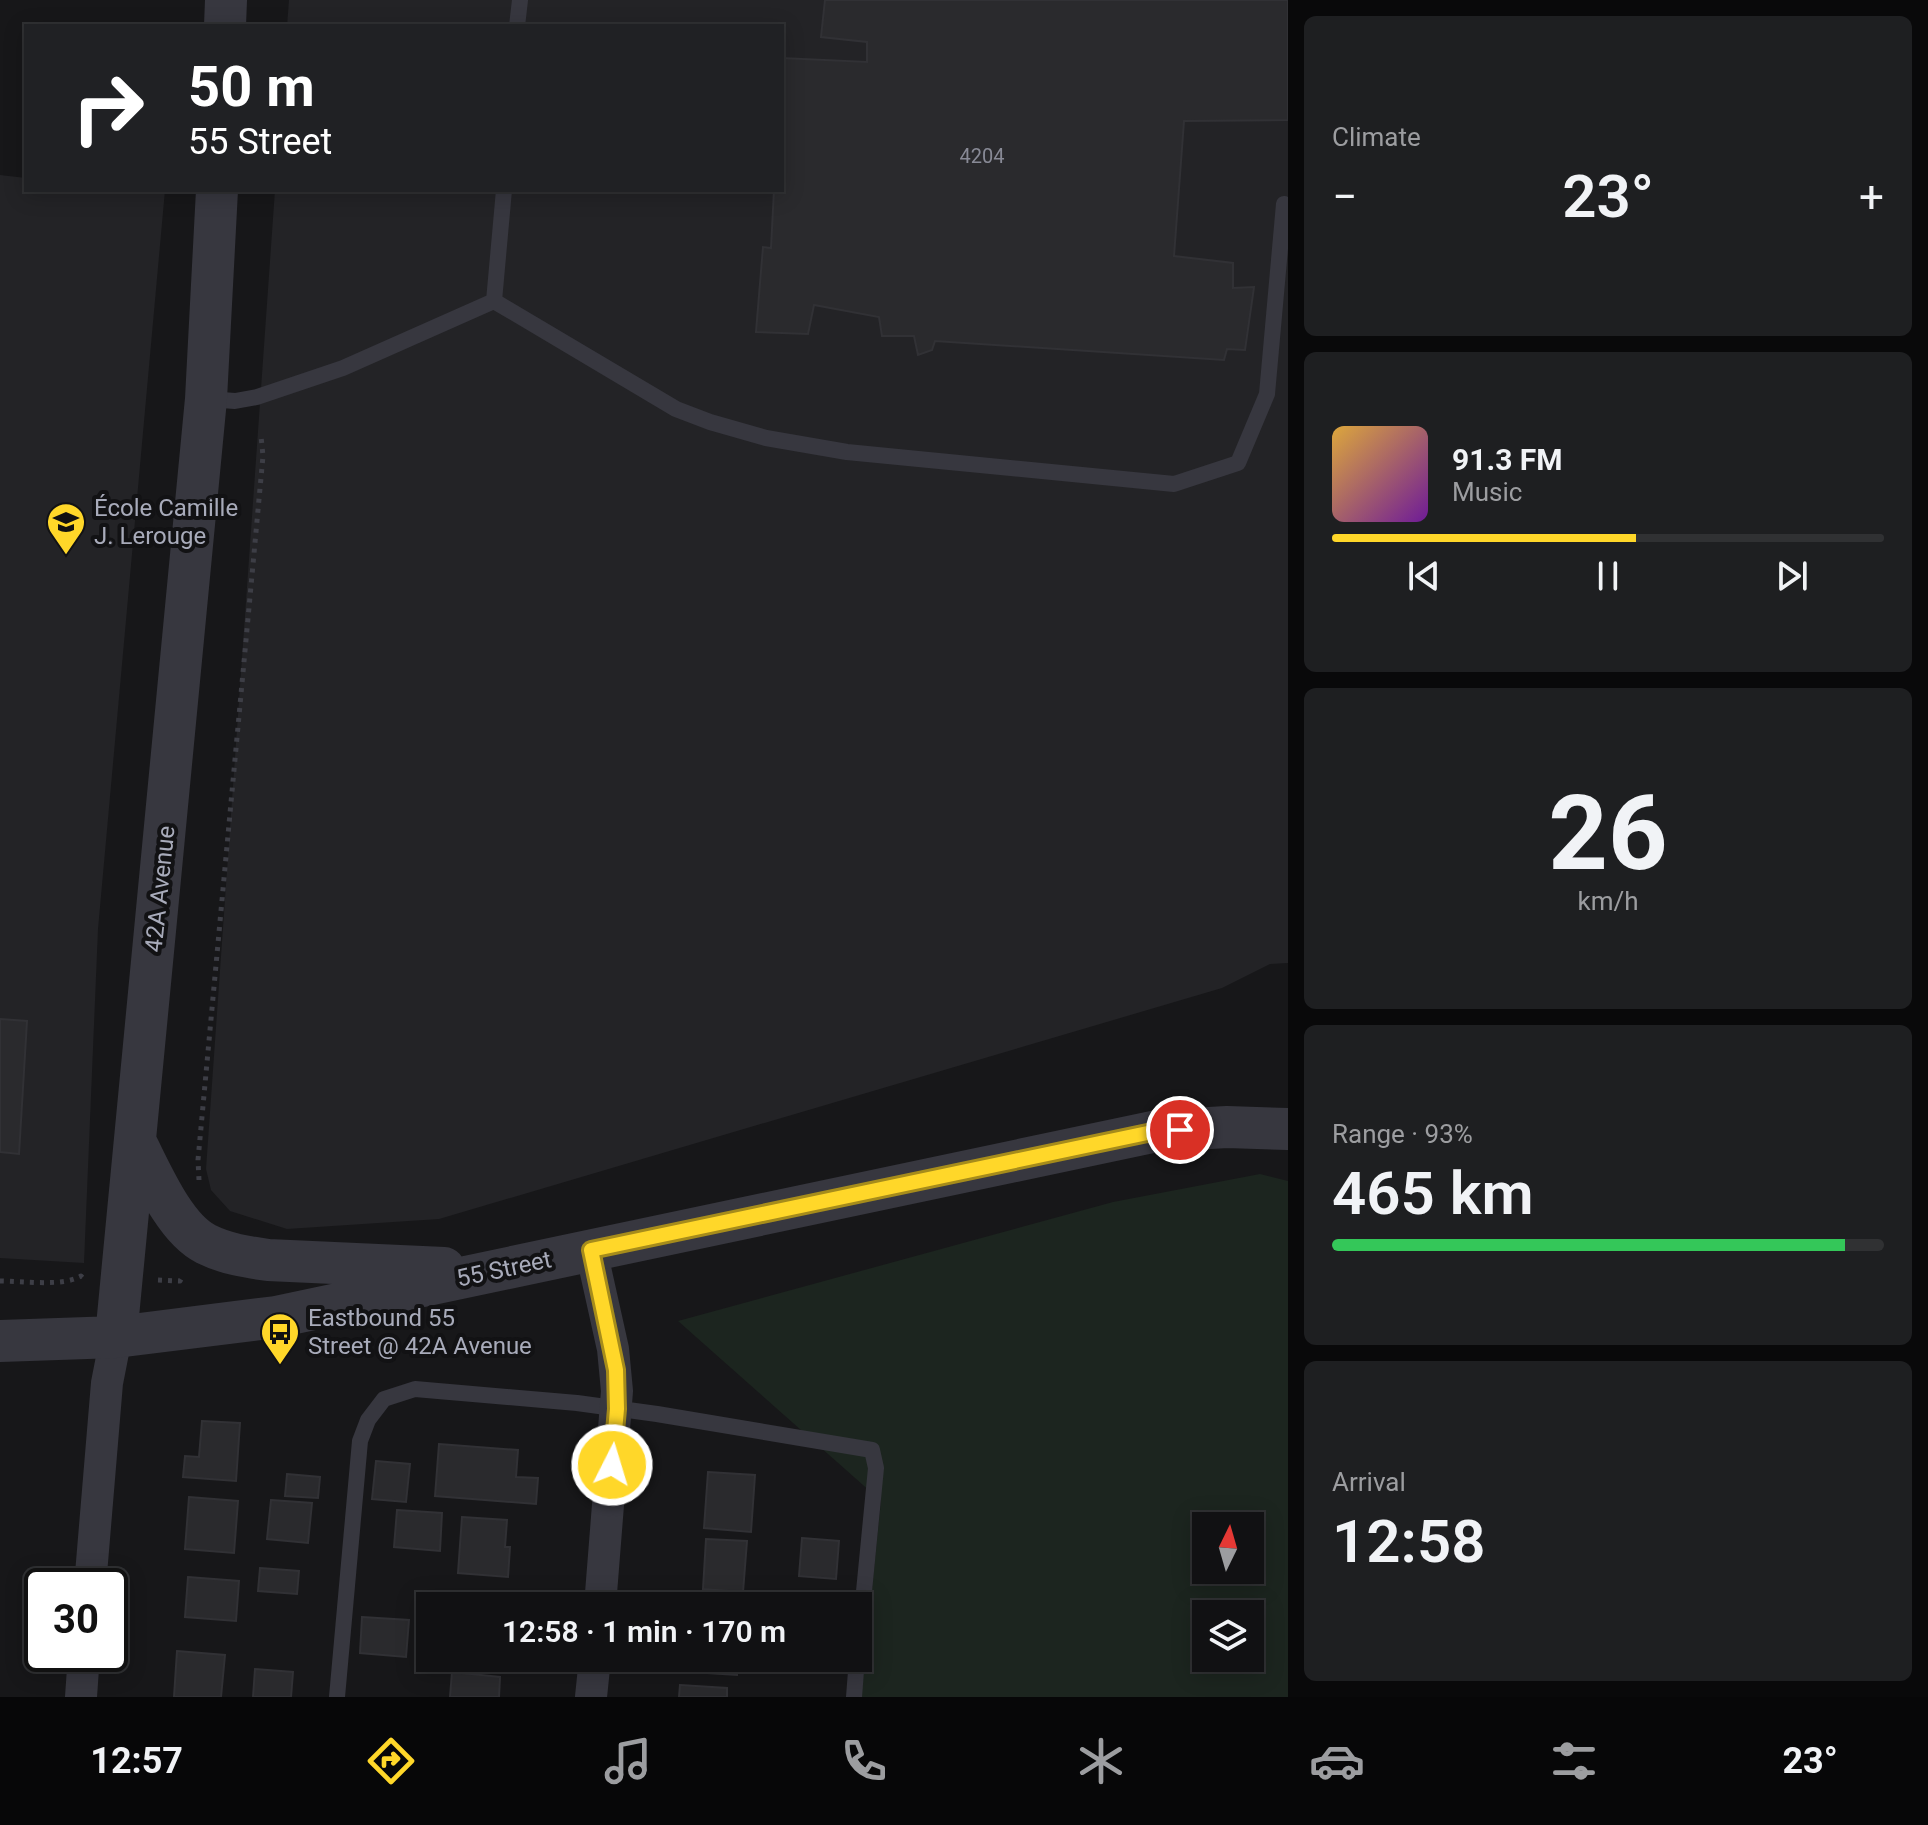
<!DOCTYPE html>
<meta charset="utf-8">
<style>
:root{--surface:#111113;--page:#1e1f21;--text:#f1f3f6;--muted:#9c9da0;--line:#303133;--accent:#ffd729}
body{margin:0;font-family:Roboto,sans-serif;background:var(--page);color:var(--text);height:100vh;display:flex;flex-direction:column;font-size:30px;white-space:nowrap}
*{box-sizing:border-box;margin:0}
p{font-size:26px;color:var(--muted)}
.icon{flex:none;width:44px;height:44px;fill:none;stroke:currentColor;stroke-width:2;stroke-linecap:round;stroke-linejoin:round}
.map{position:relative;flex:1;overflow:hidden}
.sheet{display:flex;flex-direction:column;gap:16px;padding:16px;background:#09090a;width:640px}
.sheet>*{flex:none}
.guide{position:absolute;left:24px;top:24px;width:760px;height:168px;border-radius:0px;box-shadow:0 4px 20px #0003,0 0 0 2px var(--line);background:#202124;color:#fff;overflow:hidden}
.needle{width:52px;rotate:5deg}
.buttons{position:absolute;left:1192px;top:1512px;display:grid;gap:16px}
.buttons a{display:grid;place-items:center;width:72px;height:72px;border-radius:0px;background:var(--surface);box-shadow:0 4px 20px #0003,0 0 0 2px var(--line);font-size:40px}
.speed{position:absolute;left:24px;top:1568px;display:flex;gap:16px;font-size:40px;font-weight:700;text-align:center}
.speed>*{display:grid;place-content:center;width:104px;height:104px;border-radius:50%;background:var(--surface);box-shadow:0 4px 20px #0003,0 0 0 2px var(--line);line-height:1}
.speed .limit{border:4px solid #111;border-radius:12px;background:#fff;color:#111}
.pin{position:absolute;display:grid;place-items:center;width:68px;height:68px;color:#fff;margin:-34px;border:4px solid #fff;border-radius:50%;box-shadow:0 2px 8px #0007}
.me{position:absolute;width:88px;margin:-44px;rotate:5deg;stroke-linejoin:round;filter:drop-shadow(0 0 6px #0008)}
.turn{display:flex;align-items:center;gap:28px;height:168px;padding:0 32px;font-size:36px}
.turn .icon{width:104px;height:104px;stroke-width:2.5}
.turn b{display:block;font-size:56px;line-height:68px}
.big{font-size:60px;font-weight:600;line-height:1.1}
.sheet .card{flex:1;display:flex;flex-direction:column;justify-content:center;gap:12px;min-width:0;padding:0 28px;border-radius:12px;background:var(--page)}
.sheet .dial{align-items:center;gap:0}
.dial b{font-size:104px;line-height:1}
.song{display:flex;align-items:center;gap:24px}
.cover{width:96px;height:96px;border-radius:12px;background:linear-gradient(135deg,hsl(40 70% 55%),hsl(280 70% 35%))}
.played{height:8px;border-radius:4px;background:linear-gradient(90deg,var(--accent) 55%,var(--line) 55%)}
.keys{display:flex;justify-content:space-around;direction:ltr}
.heat{display:flex;justify-content:space-between;align-items:center;font-size:44px;direction:ltr}
.charge{height:12px;border-radius:6px;background:linear-gradient(90deg,#34c759 93%,var(--line) 0)}
.trip{position:absolute;left:416px;top:1592px;width:456px;height:80px;border-radius:0px;background:var(--surface);box-shadow:0 4px 20px #0003,0 0 0 2px var(--line);font-weight:600;line-height:80px;text-align:center}
.menu{display:flex;height:128px;justify-content:space-around;align-items:center;background:#070708;color:var(--muted)}
.menu .icon{width:56px;height:56px}
.menu .current{color:var(--accent)}
.menu b{font-size:36px;color:var(--text)}
main{display:flex;flex:1;min-height:0}
.map>svg:first-child{display:block}
.built{fill:#232326}
.green{fill:#1c251f;fill-rule:evenodd}
.building{fill:#2a2a2d;stroke:#313135;stroke-width:2}
.lines{fill:none;stroke-linecap:round;stroke-linejoin:round}
.path{stroke:#3d3e46;stroke-width:5;stroke-dasharray:4 6;stroke-linecap:butt}
.service{stroke:#37373f;stroke-width:16}
.minor{stroke:#37373f;stroke-width:32}
.tertiary{stroke:#37373f;stroke-width:42}
.route-casing{stroke:#a68c1b;stroke-width:20}
.route{stroke:#ffd729;stroke-width:14}
.labels{text-anchor:middle;stroke-width:8;stroke-linejoin:round;paint-order:stroke}
.number-label{font-size:20px;fill:#888a96}
.poi-label{font-size:24px;fill:#a8abba;stroke:#121214;text-anchor:start}
.street-label{font-size:24px;fill:#a8abba;stroke:#121214}
</style>
<main>
<div class="map">
<svg width="1288" height="1697" viewBox="0 0 1288 1697">
<rect width="100%" height="100%" fill="#171719"/>
<path class="built" d="M289,0H1288V963L1270,964L1222,988L439,1219L287,1229L230,1211L211,1190L206,1169L275,190H782V26H287Z
M0,175L26,178V190H165L98,929L84,1263L0,1258Z"/>
<path class="green" d="M1260,1174L1288,1181V1697H861L881,1501L678,1321L1113,1202ZM1206,1526H1250V1570H1206ZM1206,1614H1250V1658H1206Z"/>
<path class="building" d="M825,0H1288V120L1184,121L1174,256L1233,263V288L1254,287L1245,350L1227,349L1224,360L935,341L932,350L918,355L914,336H882L879,317L814,305L808,334L756,332L763,247L771,248L774,190H782V58L867,62V42L821,37Z
M0,1019L27,1021L19,1154L0,1152Z
M202,1421L240,1423L236,1481L183,1477L185,1456L199,1457Z
M439,1444L518,1450L516,1477L538,1478L536,1504L435,1496Z
M376,1461L410,1464L406,1502L372,1499Z
M708,1472L755,1475L751,1532L704,1528Z
M287,1474L320,1477L318,1498L285,1496Z
M189,1497L238,1501L234,1553L185,1549Z
M271,1500L312,1503L308,1543L267,1539Z
M397,1510L442,1513L440,1551L394,1547Z
M462,1517L507,1520L505,1547H510L508,1577L458,1573Z
M802,1538L839,1541L836,1579L799,1576Z
M706,1539L747,1541L743,1592L703,1589Z
M260,1568L299,1571L297,1594L258,1591Z
M188,1577L239,1581L236,1621L185,1617Z
M466,1599L508,1602L507,1606H465Z
M362,1617L409,1620L406,1657L360,1653Z
M177,1651L225,1655L221,1697H174Z
M692,1658H738L737,1675L692,1672Z
M255,1669L293,1672L291,1697H253Z
M452,1672L500,1677L499,1697H450Z
M680,1685L727,1688V1697H679Z"/>
<g class="lines">
<path class="path" d="M199,1180L198,1160L263,456L261,436
M158,1280L180,1281L184,1274
M0,1281C22,1281 63,1287 81,1276L84,1279"/>
<path class="service" d="M517,26L520,0
M494,301L676,409L710,422L766,438L847,452L1174,484L1238,463L1267,394L1284,204
M208,399L235,401L257,397L343,368L494,301L504,190
M337,1697L360,1441L368,1420L384,1399L415,1389L577,1403L657,1414L872,1450L876,1468L858,1653
M854,1697L857,1658"/>
<path class="minor" d="M591,1250L613,1349L617,1391L600,1606
M90,1586L107,1383L116,1337
M81,1697L84,1654
M591,1697L595,1658"/>
<path class="tertiary" d="M225,26L226,0
M135,1141C151,1172 174,1228 206,1244C226,1254 247,1257 268,1260L444,1268
M116,1337L206,399L217,190
M0,1341L116,1337L276,1317L1157,1131L1227,1127L1288,1129"/>
</g>
<g class="lines">
<defs>
<path id="route" d="M612,1465L617,1409L616,1370L591,1250L1157,1131L1180,1130"/>
</defs>
<use href="#route" class="route-casing"/>
<use href="#route" class="route"/>
</g>
<defs>
<symbol id="school-pin" viewBox="-11 -11 22 30"><path d="M0 17L-7.5 6A9.5 9.5 0 1 1 7.5 6Z" fill="#ffd729" stroke="#121214"/><path d="M0-5L7-2L0 1L-7-2ZM-4 1L0 2.5L4 1V4Q0 6-4 4Z" fill="#111"/></symbol>
<symbol id="bus-pin" viewBox="-11 -11 22 30"><path d="M0 17L-7.5 6A9.5 9.5 0 1 1 7.5 6Z" fill="#ffd729" stroke="#121214"/><path d="M-5-6H5V4H4V6H2V4H-2V6H-4V4H-5ZM-3.5-4V0h7V-4ZM-3.5 1.2v1.5H-2V1.2ZM2 1.2v1.5H3.5V1.2Z" fill="#111"/></symbol>
</defs>
<g fill-rule="evenodd">
<use href="#school-pin" x="44" y="500" width="44" height="60"/>
<use href="#bus-pin" x="258" y="1310" width="44" height="60"/>
</g>
<g class="labels">
<g class="number-label">
<text x="982" y="163">4204</text>
</g>
<g class="poi-label">
<text x="94" y="516">École Camille<tspan x="94" dy="28">J. Lerouge</tspan></text>
<text x="308" y="1326">Eastbound 55<tspan x="308" dy="28">Street @ 42A Avenue</tspan></text>
</g>
<g class="street-label">
<text transform="translate(160 889) rotate(-84)" y="8">42A Avenue</text>
<text transform="translate(504 1269) rotate(-12)" y="8">55 Street</text>
</g>
</g>
</svg>
<div class="buttons">
<a><svg class="needle" viewBox="-14 -14 28 28"><path d="M0-13l5 13h-10z" fill="#e53935"/><path d="M0 13l5-13h-10z" fill="#9c9da0"/></svg></a>
<a><svg class="icon" aria-label="layers" viewBox="0 0 24 24"><path d="M12 4l9 5-9 5-9-5zM3 14l9 5 9-5"/></svg></a>
</div>
<div class="speed"><div class="limit">30</div></div>
<div class="pin" style="left:1180px;top:1130px;background:#d93025"><svg class="icon" aria-label="arrive" viewBox="0 0 24 24"><path d="M6 21V4h12l-3 4 3 4H6"/></svg></div>
<svg class="me" style="left:612px;top:1465px" viewBox="-20 -20 40 40"><circle r="17" fill="#ffd729" stroke="#fff" stroke-width="3"/><path d="M0-11L8 9 0 5-8 9z" fill="#fff"/></svg>
<div class="trip">12:58 · 1 min · 170 m</div>
<div class="guide">
<div class="turn"><svg class="icon" aria-label="right" viewBox="0 0 24 24"><path d="M7 20v-9h11M14 6l5 5-5 5"/></svg><div><b>50 m</b>55 Street</div></div>
</div>
</div>
<section class="sheet">
<div class="card"><p>Climate</p>
<div class="heat"><a>−</a><b class="big">23°</b><a>+</a></div>
</div>
<div class="card">
<div class="song"><i class="cover"></i><div><b>91.3 FM</b><p>Music</p></div></div>
<div class="played"></div>
<div class="keys"><svg class="icon" aria-label="previous" viewBox="0 0 24 24"><path d="M18 5L8 12l10 7zM5 5v14"/></svg><svg class="icon" aria-label="pause" viewBox="0 0 24 24"><path d="M8 5v14M16 5v14"/></svg><svg class="icon" aria-label="next" viewBox="0 0 24 24"><path d="M6 5l10 7-10 7zM19 5v14"/></svg></div>
</div>
<div class="card dial"><b>26</b><p>km/h</p></div>
<div class="card"><p>Range · 93%</p><b class="big">465 km</b><div class="charge"></div></div>
<div class="card"><p>Arrival</p><b class="big">12:58</b></div>
</section>
</main>
<nav class="menu">
<b>12:57</b>
<svg class="icon current" aria-label="directions" viewBox="0 0 24 24"><path d="M12 3l9 9-9 9-9-9zM9 14v-3h6M13 9l2 2-2 2"/></svg>
<svg class="icon" aria-label="music" viewBox="0 0 24 24"><path d="M9 18V5l10-2v13"/><circle cx="6" cy="18" r="3"/><circle cx="16" cy="16" r="3"/></svg>
<svg class="icon" aria-label="phone" viewBox="0 0 24 24"><path d="M5 4h4l2 5-3 2q2 4 5 5l2-3 5 2v4C11 20 4 13 5 4z"/></svg>
<svg class="icon" aria-label="climate" viewBox="0 0 24 24"><path d="M12 3v18M4 7l16 10M4 17L20 7"/></svg>
<svg class="icon" aria-label="car" viewBox="0 0 24 24"><path d="M5 17H2v-5l4-1 3-4h7l3 4 3 1v5h-3M9 17h6M6 11h13"/><circle cx="7" cy="17" r="2"/><circle cx="17" cy="17" r="2"/></svg>
<svg class="icon" aria-label="filters" viewBox="0 0 24 24"><path d="M4 7h16M4 17h16"/><circle cx="9" cy="7" r="2"/><circle cx="15" cy="17" r="2"/></svg>
<b>23°</b>
</nav>
